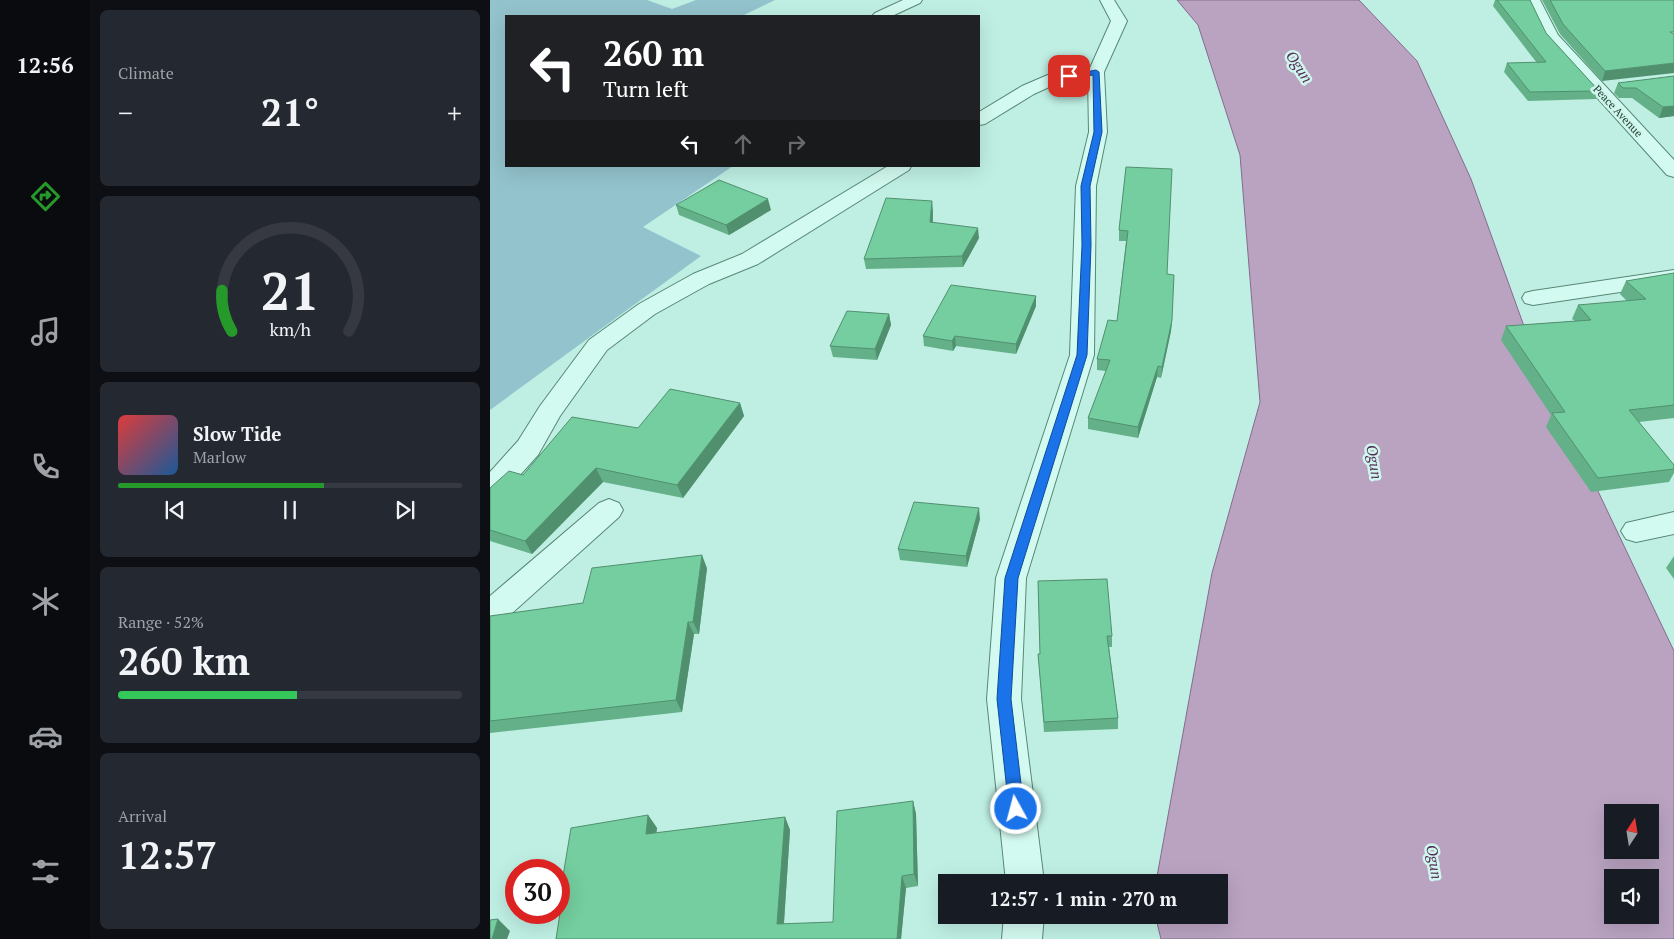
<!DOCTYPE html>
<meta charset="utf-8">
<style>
:root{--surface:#171b24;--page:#242831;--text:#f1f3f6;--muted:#9ea1a6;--line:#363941;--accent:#26992b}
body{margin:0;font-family:"PT Serif",serif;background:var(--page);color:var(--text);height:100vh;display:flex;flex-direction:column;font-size:19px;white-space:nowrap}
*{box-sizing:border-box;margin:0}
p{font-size:16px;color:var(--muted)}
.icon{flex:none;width:28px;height:28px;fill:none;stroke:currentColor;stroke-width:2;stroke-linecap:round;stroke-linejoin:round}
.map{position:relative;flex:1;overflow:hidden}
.side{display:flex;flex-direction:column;gap:10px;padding:10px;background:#0d0f14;width:400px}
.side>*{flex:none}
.guide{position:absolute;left:15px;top:15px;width:475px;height:152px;border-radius:0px;box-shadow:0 5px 20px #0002;background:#202124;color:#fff;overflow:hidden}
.needle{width:32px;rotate:12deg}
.buttons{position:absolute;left:1114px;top:804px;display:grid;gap:10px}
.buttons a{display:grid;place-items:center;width:55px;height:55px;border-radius:0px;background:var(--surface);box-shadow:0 5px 20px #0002;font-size:25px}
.speed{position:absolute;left:15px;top:859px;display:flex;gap:10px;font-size:25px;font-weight:700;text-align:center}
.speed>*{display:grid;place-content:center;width:65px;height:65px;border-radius:50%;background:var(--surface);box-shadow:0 5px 20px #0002;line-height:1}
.speed .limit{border:8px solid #d22;background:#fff;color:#111}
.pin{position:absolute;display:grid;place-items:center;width:42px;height:42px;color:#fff;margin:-21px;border-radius:10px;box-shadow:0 2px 8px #0006}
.me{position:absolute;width:55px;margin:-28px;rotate:353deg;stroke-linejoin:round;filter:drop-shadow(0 0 4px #0008)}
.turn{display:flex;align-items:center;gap:18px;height:105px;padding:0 15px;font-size:22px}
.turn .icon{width:65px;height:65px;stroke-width:2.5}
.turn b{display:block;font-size:35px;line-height:42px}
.lanes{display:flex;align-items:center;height:48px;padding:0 15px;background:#0003;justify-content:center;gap:25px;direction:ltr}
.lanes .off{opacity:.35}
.big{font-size:38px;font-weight:700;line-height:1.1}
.side .card{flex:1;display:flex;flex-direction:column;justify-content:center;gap:8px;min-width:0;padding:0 18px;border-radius:8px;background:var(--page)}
.side .dial{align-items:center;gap:0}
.dial svg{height:130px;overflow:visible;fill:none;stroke:var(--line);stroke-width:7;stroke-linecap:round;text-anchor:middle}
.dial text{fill:var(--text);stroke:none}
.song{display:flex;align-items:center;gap:15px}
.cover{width:60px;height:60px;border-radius:8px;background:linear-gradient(135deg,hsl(0 70% 55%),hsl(210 70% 35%))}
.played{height:5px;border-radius:2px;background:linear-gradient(90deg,var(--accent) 60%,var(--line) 60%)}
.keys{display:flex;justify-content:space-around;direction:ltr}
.heat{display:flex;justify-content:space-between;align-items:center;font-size:28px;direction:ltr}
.charge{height:8px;border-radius:4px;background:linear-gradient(90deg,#34c759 52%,var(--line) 0)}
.trip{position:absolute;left:448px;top:874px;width:290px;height:50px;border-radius:0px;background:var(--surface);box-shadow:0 5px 20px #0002;font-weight:700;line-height:50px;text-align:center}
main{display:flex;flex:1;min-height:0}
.menu{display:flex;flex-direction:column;width:90px;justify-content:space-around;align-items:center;background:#090b0e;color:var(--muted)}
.menu .icon{width:35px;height:35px}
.menu .selected{color:var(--accent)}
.menu b{font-size:22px;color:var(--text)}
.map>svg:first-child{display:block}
.green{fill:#93c3cd}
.water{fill:#b9a3c1;stroke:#876a8f;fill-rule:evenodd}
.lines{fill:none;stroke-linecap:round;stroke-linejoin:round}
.minor-casing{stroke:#578874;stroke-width:2}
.minor{fill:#d3faf0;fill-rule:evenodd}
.wall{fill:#64b189}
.shaded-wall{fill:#51906f}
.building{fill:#74ce9f;stroke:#51906f}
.route{fill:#1a73e8;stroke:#114b97}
.labels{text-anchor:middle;stroke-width:5;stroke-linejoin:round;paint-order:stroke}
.far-street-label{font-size:11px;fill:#1c372b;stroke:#cff6ed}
.water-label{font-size:15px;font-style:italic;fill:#572b57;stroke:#cff6ed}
</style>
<main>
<nav class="menu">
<b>12:56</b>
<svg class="icon selected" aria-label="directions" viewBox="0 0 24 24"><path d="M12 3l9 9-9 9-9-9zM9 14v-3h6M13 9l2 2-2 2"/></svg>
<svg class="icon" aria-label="music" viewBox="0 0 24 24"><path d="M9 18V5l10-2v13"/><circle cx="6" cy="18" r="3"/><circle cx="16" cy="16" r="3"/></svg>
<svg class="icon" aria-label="phone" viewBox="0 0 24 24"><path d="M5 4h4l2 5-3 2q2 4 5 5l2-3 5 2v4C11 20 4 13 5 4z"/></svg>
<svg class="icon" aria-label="climate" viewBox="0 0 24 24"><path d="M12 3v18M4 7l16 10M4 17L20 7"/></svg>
<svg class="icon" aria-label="car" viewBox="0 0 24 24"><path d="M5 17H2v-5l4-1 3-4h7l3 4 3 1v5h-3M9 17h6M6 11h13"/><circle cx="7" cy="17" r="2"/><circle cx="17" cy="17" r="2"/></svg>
<svg class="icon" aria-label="filters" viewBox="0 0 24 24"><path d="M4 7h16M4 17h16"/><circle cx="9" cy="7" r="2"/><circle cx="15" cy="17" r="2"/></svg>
</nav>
<section class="side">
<div class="card"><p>Climate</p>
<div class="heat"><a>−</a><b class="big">21°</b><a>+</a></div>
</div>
<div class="card dial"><svg viewBox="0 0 100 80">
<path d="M14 69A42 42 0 1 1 86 69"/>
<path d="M14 69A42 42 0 0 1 8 44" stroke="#26992b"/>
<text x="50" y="56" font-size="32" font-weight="700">21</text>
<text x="50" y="72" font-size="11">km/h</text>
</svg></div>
<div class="card">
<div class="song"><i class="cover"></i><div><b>Slow Tide</b><p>Marlow</p></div></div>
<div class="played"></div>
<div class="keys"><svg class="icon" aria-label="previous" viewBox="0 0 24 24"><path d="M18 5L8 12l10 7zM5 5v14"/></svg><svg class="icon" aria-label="pause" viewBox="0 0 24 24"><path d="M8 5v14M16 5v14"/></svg><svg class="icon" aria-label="next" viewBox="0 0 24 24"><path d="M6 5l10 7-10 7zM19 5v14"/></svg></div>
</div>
<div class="card"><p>Range · 52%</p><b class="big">260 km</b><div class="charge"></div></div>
<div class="card"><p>Arrival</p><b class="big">12:57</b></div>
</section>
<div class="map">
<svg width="1184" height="939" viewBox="0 0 1184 939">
<rect width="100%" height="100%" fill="#bfefe3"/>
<path class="green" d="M0,0H157L182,9L206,0H285L252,16H16V166H243L153,227L211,256L0,410Z"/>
<path class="water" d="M687,0H869L927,61L981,179L1048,365L1184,651V939H671L665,915H729V882H666L722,573L770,402L750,155L708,25ZM1122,812H1160V850H1122ZM1122,878H1160V915H1122Z"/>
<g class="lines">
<defs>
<path id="minor" d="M413,0H432L430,3L402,16H382L385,13Z
M610,0H624L637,21L614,72L617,132L606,186L604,355L536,578L531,699L554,882H516L497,699L506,578L580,355L586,186L599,132L598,78L570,82L544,94L495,124L489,125V112L532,86L560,74L600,68L621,21Z
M1036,0H1050L1068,35L1184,160V177L1177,175L1055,40Z
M398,166H421L419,170L268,264L219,284L165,314L117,350L70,416L48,455L10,497L0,500V472L28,441L50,406L99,340L149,304L203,274L252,254Z
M1184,270V284L1043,305L1035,303L1032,298L1035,293L1043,291Z
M119,499L129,503L133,510L129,517L11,623L0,627V596L109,503Z
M1184,512V534L1146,542L1136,539L1131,531L1136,523Z
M514,915H554L552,939H512Z"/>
</defs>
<use href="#minor" class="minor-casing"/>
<use href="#minor" class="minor"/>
</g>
<path class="wall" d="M1005,0H1040L1056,33L1109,91L1106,99L1038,101L1014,72L1017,63H1047L1003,6Z
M1052,0H1184L1112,81L1070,34Z
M1184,76V116L1169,118L1142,98H1129L1124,93L1128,83Z
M636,167L677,274L682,320L681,331L671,378L667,377L648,438L598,429V418L616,371L607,370V359L627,321L636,241H629V230Z
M186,205L281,210L239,235L189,215Z
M443,211V222L489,238L473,267L376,269L374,259Z
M1184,273V418L1149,422L1184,465V473L1179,482L1101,492L1056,427L1061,415L1011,340L1016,326L1085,321L1082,319L1088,305L1137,301L1130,294L1136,281Z
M546,296V306L526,354L466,346L463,351L434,346L433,336Z
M399,314L401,325L387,360L343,357L340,346Z
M250,403L254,416L193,498L113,482L42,554L0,541V488L33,475Z
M490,519L477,567L410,560L408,549Z
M1184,556V579L1176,568Z
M217,568L209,634H204L192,712L0,733V616L93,603Z
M548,581L622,636V647H619L628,718V729L554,732L548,654H550Z
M423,801L426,814L428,886L416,888L411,939H66L72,904L69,901L158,815L167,828L166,833L295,817L300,830L294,924L343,922Z"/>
<path class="shaded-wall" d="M1184,63V73L1112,81L1115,71Z
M1184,106V116L1169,118L1173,107Z
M278,199L281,210L239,235L236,225Z
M442,201L443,211L442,232L440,222Z
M488,228L489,238L473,267L472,256Z
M546,296V306L526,354V344Z
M399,314L401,325L387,360L385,349Z
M682,320L681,331L671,378L672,367Z
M465,336L466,346L463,351L462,341Z
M668,366L667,377L648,438V427Z
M250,403L254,416L193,498L187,485Z
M106,468L113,482L42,554L35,541Z
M489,508L490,519L477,567L476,556Z
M212,555L217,568L209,634L203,622Z
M198,622L204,634L192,712L186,700Z
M423,801L426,814L428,886L424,874Z
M158,815L167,828L165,846L156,834Z
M295,817L300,830L293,936L287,924Z
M412,876L416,888L411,939H407Z
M8,919L20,931L17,939H2Z"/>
<path class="building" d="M1007,0H1040L1056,33L1109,91L1040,92L1017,63L1056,62Z
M1060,0H1184V32H1180L1184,34V63L1115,71L1073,24Z
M1184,76V106L1173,107L1146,88H1133L1128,83Z
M636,167L682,169L677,274L684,275L682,320L672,367L668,366L648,427L598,418L620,360L607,359L618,320L627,321L638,231L629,230Z
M229,180L278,199L236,225L186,205Z
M396,198L442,201L440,222L488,228L472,256L374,259Z
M1184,273V405L1139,410L1184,465V469L1108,478L1062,413L1075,412L1016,326L1101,320L1088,305L1156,299L1136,281Z
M461,285L546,296L526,344L465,336L462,341L433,336Z
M357,311L399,314L385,349L340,346Z
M180,389L250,403L187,485L106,468L35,541L0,530V488L19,471L33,475L82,417L148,428Z
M424,502L489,508L476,556L408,549Z
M212,555L203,622H198L186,700L0,721V616L93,603L102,568Z
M617,579L622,636H617L628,718L554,722L548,654H550L548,581Z
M423,801L424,874L412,876L407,939H66L72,900L69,901V900L81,828L158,815L156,834L295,817L287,924L343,922L347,811Z
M8,919L2,939H0V920Z"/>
<path class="route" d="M606,70L609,72L612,132L600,186L601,245L597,355L528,578L521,699L534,809L532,814L526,816L521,814L519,809L507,699L515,578L587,355L592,245L591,186L604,132L603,75L579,78L576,76Z"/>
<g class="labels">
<g class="far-street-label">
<text transform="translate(1128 111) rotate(47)" y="4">Peace Avenue</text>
</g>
<g class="water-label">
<text transform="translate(809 67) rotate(57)" y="5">Ogun</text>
<text transform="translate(884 462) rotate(81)" y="5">Ogun</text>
<text transform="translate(944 862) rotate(81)" y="5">Ogun</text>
</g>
</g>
</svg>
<div class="buttons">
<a><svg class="needle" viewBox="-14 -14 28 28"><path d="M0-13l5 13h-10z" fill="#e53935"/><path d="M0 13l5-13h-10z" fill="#9ea1a6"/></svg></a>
<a><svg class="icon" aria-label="sound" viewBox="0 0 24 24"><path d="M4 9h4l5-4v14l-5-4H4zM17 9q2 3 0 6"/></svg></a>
</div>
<div class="speed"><div class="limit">30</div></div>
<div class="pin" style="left:579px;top:76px;background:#d93025"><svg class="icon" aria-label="arrive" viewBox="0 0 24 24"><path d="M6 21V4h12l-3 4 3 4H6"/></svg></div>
<svg class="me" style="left:526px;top:809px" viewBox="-20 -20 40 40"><circle r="17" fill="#1a73e8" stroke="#fff" stroke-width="3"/><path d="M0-11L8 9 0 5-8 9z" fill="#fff"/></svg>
<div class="trip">12:57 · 1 min · 270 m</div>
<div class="guide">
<div class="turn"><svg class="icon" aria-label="left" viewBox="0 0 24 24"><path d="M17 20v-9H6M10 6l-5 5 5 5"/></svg><div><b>260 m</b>Turn left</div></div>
<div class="lanes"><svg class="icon" aria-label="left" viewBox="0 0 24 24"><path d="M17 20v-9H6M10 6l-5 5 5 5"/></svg><svg class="icon off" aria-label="ahead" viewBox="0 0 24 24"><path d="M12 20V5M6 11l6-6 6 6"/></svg><svg class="icon off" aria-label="right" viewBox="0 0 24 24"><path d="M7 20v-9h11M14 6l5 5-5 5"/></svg></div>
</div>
</div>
</main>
